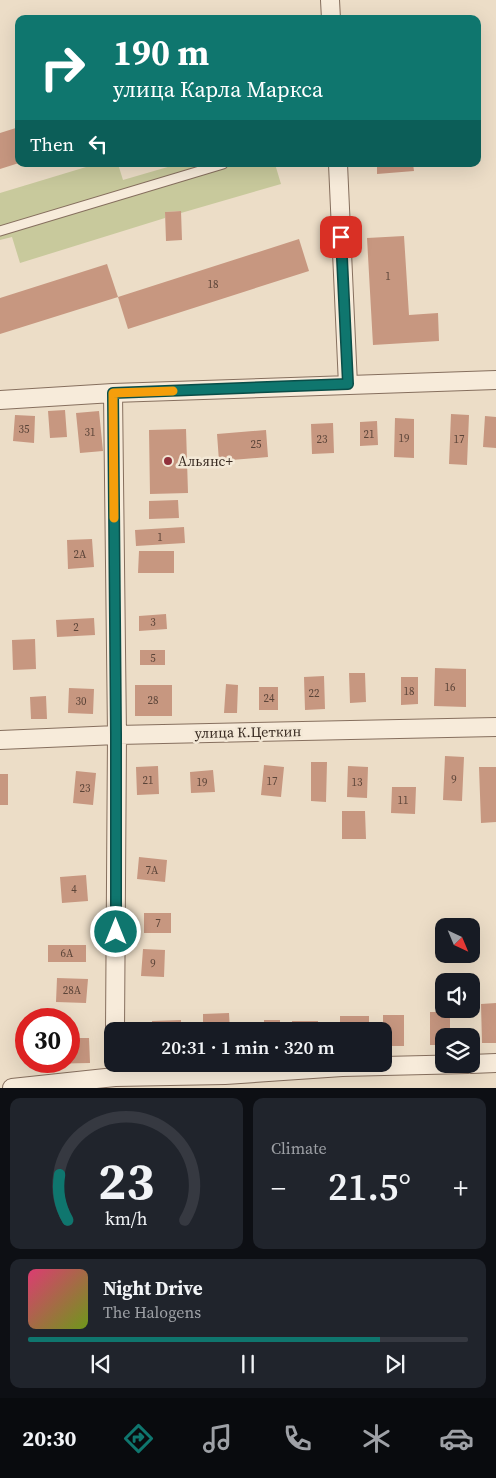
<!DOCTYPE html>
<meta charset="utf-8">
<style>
:root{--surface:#171b24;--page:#20242c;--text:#f1f3f6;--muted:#9ea1a6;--line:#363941;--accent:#0f766e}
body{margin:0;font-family:"Source Serif 4",serif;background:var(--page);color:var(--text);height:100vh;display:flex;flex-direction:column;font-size:19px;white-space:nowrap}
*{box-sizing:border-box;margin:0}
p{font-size:16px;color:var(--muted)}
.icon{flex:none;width:28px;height:28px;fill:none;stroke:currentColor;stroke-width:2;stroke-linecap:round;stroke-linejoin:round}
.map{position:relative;height:1088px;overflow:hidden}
.panel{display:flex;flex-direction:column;gap:10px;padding:10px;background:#0d0f14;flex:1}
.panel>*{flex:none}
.banner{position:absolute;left:15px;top:15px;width:466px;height:152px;border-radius:10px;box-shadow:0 5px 20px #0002;background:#0f766e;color:#fff;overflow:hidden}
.needle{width:32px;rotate:136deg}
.controls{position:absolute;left:435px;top:918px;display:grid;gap:10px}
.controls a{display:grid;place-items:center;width:45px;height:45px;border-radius:10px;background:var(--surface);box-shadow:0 5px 20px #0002;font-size:25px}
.speed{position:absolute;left:15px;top:1008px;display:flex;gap:10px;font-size:25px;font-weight:700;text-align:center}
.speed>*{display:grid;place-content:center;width:65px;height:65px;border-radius:50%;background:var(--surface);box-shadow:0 5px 20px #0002;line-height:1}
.speed .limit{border:8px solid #d22;background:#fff;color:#111}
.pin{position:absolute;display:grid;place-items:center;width:42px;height:42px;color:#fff;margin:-21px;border-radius:10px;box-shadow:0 2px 8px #0006}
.me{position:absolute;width:55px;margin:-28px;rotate:0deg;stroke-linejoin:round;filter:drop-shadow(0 0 4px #0008)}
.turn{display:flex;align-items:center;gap:18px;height:105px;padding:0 15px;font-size:22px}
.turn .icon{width:65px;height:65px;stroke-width:2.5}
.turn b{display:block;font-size:35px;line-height:42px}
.then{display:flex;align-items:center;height:48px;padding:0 15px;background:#0003;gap:10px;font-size:19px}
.big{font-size:38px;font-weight:600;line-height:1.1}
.panel .tile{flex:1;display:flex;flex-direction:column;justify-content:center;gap:8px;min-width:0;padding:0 18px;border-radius:10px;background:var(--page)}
.panel .dial{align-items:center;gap:0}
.dial svg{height:130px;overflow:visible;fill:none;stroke:var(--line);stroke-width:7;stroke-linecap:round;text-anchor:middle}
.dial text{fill:var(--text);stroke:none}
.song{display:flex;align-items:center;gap:15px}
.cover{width:60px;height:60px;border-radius:8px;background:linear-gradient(135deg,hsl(340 70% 55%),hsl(80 70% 35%))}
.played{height:5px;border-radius:2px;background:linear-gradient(90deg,var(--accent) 80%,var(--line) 80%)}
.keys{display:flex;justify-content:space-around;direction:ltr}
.heat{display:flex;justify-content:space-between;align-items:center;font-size:28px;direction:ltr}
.panel .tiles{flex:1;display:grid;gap:10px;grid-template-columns:1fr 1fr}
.tile:last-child{grid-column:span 2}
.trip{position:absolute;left:104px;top:1022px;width:288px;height:50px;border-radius:10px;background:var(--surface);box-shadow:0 5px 20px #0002;font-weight:600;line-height:50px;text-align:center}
.tab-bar{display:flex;height:80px;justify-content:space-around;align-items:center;background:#090b0e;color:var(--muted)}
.tab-bar .icon{width:35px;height:35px}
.tab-bar .active{color:var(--accent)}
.tab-bar b{font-size:22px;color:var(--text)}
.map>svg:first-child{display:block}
.green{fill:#c8c99c}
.building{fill:#c79780}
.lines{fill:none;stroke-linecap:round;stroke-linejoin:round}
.service-casing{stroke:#866f5e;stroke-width:11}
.minor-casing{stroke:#866f5e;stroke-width:20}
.service{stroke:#f7ebda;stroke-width:9}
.minor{stroke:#f7ebda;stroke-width:18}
.route-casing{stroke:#0a4d48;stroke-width:12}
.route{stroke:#0f766e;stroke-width:9}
.slow{stroke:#f59e0b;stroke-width:9}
.poi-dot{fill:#91323c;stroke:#f3e8d6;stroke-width:2}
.labels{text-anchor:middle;stroke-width:5;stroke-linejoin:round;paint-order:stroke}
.number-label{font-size:11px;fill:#5b4438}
.poi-label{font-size:14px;fill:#372920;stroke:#f3e8d6;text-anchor:start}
.street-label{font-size:14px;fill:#372920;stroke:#f3e8d6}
</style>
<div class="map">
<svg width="496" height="1088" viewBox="0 0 496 1088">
<rect width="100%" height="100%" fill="#ecddc7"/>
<path class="green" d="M96,164H118L123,180L178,164H275L281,184L181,213L180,211L165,212V218L20,263L12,237L0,240V193Z"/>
<path class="building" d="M19,127V163L0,169V133Z
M377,164H413L414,171L377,174Z
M181,211L182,240L166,241L165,212Z
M404,236L409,315L438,313L439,341L373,345L367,238Z
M299,239L309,271L128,329L118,297Z
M107,264L118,297L0,334V298Z
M65,410L67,437L50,438L48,411Z
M99,411L103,451L80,453L76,413Z
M451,414L469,415L467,465L449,464Z
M15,415L35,416L34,443L13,441Z
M485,416L496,417V448L483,447Z
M395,418L414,419V458L394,457Z
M377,421L378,445L360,446V422Z
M333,423L334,453L312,454L311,424Z
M186,429L188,493L150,494L149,430Z
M266,430L268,457L219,461L217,434Z
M178,500L179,518L149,519V501Z
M184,527L185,543L136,546L135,530Z
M92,539L94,567L68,569L67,540Z
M139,551H174V573H138Z
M166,614L167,629L139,631V616Z
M94,618L95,635L57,637L56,620Z
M35,639L36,669L13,670L12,640Z
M140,650H165V665H140Z
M435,668L466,669V707L434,706Z
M349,673H365L366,702L350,703Z
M324,676L325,709L305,710L304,677Z
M401,677H418V704L401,705Z
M226,684L238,685L237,713H224Z
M135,685H172V716H135Z
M259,687H278V710H259Z
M69,688L94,689L93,714L68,713Z
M46,696L47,719H31L30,697Z
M445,756L464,757L462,801L443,800Z
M311,762H327L326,802L311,801Z
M264,765L284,767L281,797L261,795Z
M158,766L159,794L137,795L136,767Z
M348,766L368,767L367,798L347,797Z
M479,767H496V822L481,823Z
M213,770L215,792L191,793L190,772Z
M76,771L96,773L93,805L73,803Z
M0,774H8V805H0Z
M392,787H416L415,814L391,813Z
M342,811H365L366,839H342Z
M139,857L167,860L165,882L137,879Z
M86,875L88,901L62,903L60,877Z
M144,913H171V933H144Z
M48,945H86V962H48Z
M143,949L165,950L164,977L141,976Z
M57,978L88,979L86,1003L56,1002Z
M496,1003V1043H482L481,1004Z
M430,1012H450V1036H444V1045H430Z
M229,1013L230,1031H203V1014Z
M383,1015H404V1046H383Z
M340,1016H369V1031H340Z
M181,1020V1031H152V1021Z
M264,1020H280V1031H264Z
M292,1021H318V1031H292Z
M69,1038H89L90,1063L42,1064V1061H69Z"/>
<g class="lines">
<defs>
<path id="service" d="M0,231L223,164"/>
<path id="minor" d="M330,0L331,19
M338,164L348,385
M113,393L117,735L115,1031
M0,400L113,393L496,380
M0,740L117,735L496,727
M471,1064L496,1063
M12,1088L115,1077L225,1075L342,1067L468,1064"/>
</defs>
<use href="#service" class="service-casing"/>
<use href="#minor" class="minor-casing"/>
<use href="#service" class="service"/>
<use href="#minor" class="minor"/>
</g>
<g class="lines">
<defs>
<path id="route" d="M116,932V734L113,393L348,384L341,237"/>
</defs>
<use href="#route" class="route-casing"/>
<use href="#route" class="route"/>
<path class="slow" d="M114,518L113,393L173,391"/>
</g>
<circle class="poi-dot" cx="168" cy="461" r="5"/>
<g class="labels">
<g class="number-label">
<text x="388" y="280">1</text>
<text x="213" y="288">18</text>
<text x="24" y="433">35</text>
<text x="90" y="436">31</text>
<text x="369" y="438">21</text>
<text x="404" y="442">19</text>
<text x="322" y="443">23</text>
<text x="459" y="443">17</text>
<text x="256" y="448">25</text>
<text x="160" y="541">1</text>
<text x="80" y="558">2А</text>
<text x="153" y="626">3</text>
<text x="76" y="631">2</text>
<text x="153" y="662">5</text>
<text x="450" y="691">16</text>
<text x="409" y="695">18</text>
<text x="314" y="697">22</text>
<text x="269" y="702">24</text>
<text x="153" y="704">28</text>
<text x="81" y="705">30</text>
<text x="454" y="783">9</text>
<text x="148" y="784">21</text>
<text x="272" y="785">17</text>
<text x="202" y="786">19</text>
<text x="357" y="786">13</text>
<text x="85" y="792">23</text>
<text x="403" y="804">11</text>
<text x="152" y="874">7А</text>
<text x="74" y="893">4</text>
<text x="158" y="927">7</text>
<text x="67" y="957">6А</text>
<text x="153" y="967">9</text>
<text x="72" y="994">28А</text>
</g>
<g class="poi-label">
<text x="178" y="466">Альянс+</text>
</g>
<g class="street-label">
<text transform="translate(248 732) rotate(-1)" y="5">улица К.Цеткин</text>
</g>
</g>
</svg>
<div class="controls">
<a><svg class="needle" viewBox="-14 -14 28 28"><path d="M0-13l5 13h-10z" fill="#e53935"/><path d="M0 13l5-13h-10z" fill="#9ea1a6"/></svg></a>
<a><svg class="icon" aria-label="sound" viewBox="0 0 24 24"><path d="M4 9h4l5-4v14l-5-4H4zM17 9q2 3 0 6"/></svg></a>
<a><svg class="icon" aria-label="layers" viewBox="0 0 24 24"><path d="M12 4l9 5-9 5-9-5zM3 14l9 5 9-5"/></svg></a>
</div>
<div class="speed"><div class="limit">30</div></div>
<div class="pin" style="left:341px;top:237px;background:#d93025"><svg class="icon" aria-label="arrive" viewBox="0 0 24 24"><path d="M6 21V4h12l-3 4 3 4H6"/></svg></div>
<svg class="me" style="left:116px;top:932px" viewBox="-20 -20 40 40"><circle r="17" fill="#0f766e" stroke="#fff" stroke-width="3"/><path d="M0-11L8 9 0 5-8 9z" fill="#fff"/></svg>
<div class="trip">20:31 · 1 min · 320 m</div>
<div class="banner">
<div class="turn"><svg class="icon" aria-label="right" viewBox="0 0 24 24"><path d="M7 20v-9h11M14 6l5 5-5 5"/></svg><div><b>190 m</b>улица Карла Маркса</div></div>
<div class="then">Then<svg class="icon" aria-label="left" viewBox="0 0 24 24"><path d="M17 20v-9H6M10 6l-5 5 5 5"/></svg></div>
</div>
</div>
<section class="panel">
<div class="tiles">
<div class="tile dial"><svg viewBox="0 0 100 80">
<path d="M14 69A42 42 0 1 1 86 69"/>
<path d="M14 69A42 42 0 0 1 9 41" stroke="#0f766e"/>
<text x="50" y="56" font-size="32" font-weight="700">23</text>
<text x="50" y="72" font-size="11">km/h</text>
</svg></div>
<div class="tile"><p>Climate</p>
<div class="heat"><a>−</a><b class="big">21.5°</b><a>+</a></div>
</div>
<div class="tile">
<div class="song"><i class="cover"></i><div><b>Night Drive</b><p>The Halogens</p></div></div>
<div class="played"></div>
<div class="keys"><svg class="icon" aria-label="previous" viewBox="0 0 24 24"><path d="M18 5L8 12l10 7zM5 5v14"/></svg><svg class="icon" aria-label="pause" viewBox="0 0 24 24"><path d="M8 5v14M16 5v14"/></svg><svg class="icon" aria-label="next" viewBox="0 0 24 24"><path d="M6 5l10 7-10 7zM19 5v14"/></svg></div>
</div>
</div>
</section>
<nav class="tab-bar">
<b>20:30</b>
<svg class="icon active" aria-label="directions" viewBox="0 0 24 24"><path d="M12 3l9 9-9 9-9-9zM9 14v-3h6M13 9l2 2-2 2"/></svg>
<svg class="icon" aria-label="music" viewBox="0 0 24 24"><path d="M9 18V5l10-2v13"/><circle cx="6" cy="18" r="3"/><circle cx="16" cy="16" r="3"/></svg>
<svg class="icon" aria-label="phone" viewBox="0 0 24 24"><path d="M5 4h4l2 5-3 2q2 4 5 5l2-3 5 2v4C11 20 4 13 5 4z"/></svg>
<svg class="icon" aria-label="climate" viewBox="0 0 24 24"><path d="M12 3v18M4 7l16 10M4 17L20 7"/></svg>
<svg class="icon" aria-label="car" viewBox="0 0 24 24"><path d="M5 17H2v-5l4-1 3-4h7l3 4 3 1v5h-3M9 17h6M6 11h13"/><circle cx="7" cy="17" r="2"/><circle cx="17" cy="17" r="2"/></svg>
</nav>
